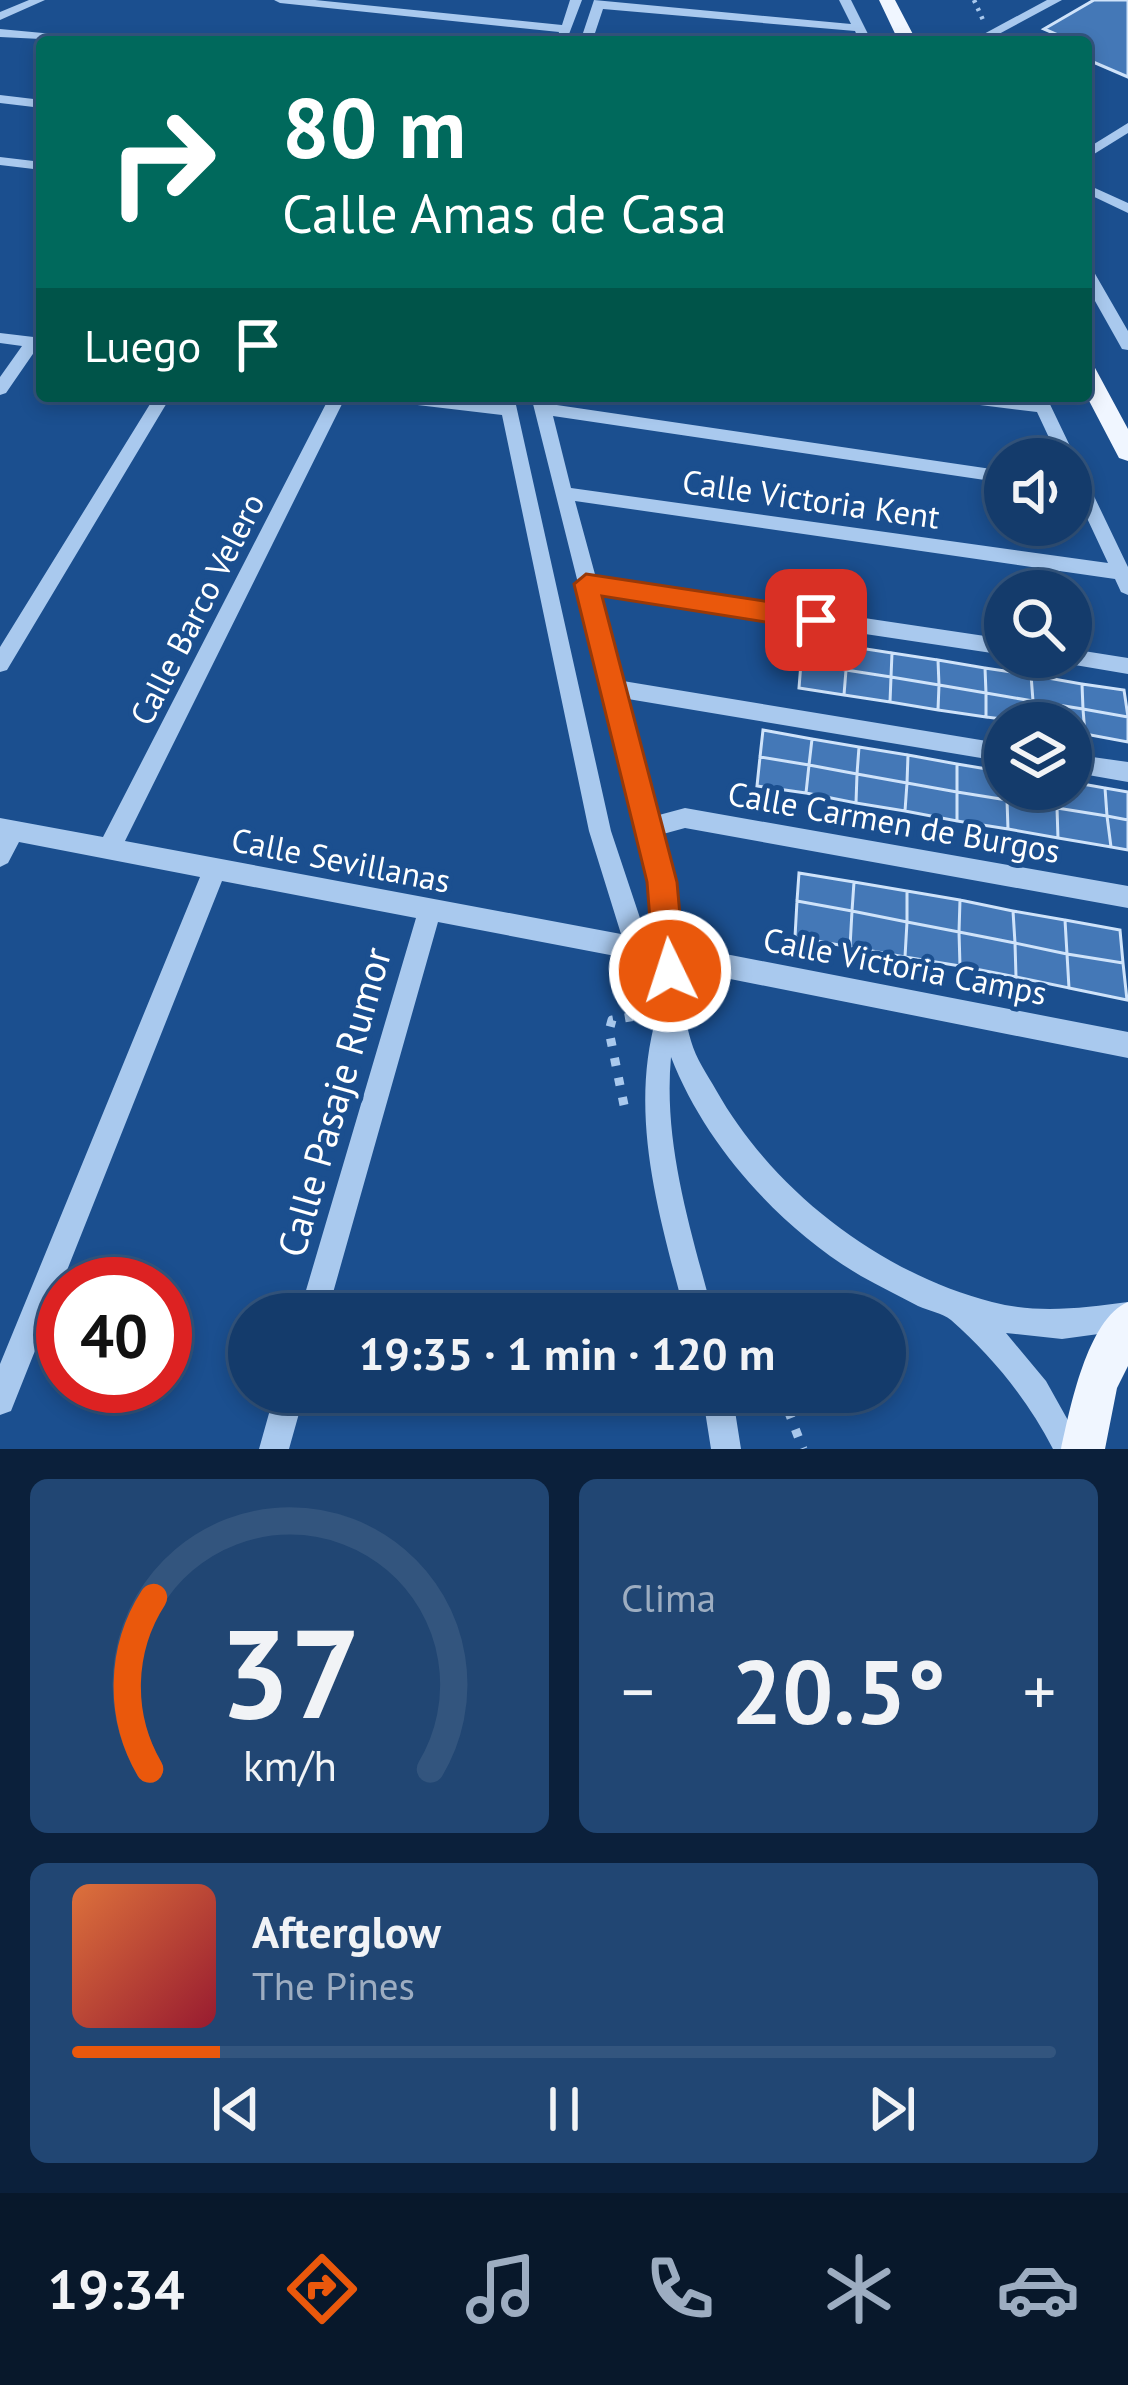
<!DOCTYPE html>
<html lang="es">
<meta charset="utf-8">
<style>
:root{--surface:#143b6b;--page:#214673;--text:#f1f3f6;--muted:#9dadc1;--line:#33557e;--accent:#ea580c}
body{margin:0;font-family:"PT Sans",sans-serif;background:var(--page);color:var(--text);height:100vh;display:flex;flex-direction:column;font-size:45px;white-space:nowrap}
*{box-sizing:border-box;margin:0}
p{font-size:39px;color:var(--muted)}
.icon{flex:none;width:66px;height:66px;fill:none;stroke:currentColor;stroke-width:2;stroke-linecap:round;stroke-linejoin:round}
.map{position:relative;height:1449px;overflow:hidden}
.side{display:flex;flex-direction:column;gap:30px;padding:30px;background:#0b203b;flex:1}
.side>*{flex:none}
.hud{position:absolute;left:36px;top:36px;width:1056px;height:366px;border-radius:12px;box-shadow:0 6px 18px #0003,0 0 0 3px var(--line);background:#00695c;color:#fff;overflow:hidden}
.tools{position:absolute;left:984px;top:438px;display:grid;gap:24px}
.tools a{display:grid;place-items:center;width:108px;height:108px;border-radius:50%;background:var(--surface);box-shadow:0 6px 18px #0003,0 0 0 3px var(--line);font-size:60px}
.speed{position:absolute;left:36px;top:1257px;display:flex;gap:24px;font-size:60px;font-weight:700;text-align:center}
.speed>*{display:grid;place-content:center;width:156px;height:156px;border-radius:50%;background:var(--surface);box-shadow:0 6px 18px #0003,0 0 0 3px var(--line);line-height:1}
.speed .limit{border:18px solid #d22;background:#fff;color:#111}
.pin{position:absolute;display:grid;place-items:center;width:102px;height:102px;color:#fff;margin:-51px;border-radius:24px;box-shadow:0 6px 18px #0006}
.me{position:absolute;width:132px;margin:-66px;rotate:356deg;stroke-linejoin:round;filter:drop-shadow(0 0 9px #0008)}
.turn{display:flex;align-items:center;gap:42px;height:252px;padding:0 48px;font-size:54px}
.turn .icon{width:156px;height:156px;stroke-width:2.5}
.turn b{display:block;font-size:84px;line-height:102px}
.then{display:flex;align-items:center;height:114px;padding:0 48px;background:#0003;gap:24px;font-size:45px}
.big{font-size:90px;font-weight:700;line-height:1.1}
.side .tile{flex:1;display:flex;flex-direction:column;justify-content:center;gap:18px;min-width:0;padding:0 42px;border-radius:18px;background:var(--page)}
.side .dial{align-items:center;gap:0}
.dial svg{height:312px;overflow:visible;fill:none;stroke:var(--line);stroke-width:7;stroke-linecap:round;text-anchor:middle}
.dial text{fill:var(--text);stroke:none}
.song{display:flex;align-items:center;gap:36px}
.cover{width:144px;height:144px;border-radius:18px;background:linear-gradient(135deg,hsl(20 70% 55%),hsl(350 70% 35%))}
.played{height:12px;border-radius:6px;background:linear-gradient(90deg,var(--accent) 15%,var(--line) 15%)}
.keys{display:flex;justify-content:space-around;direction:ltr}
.heat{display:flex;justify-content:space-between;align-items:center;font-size:66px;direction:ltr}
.side .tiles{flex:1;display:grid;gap:30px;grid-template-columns:1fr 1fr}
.tile:last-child{grid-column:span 2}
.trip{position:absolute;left:228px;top:1293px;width:678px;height:120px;border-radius:60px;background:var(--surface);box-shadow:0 6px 18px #0003,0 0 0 3px var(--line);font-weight:700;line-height:120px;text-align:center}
.menu{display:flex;height:192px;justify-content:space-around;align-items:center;background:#08182b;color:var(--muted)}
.menu .icon{width:84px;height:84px}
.menu .on{color:var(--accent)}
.menu b{font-size:54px;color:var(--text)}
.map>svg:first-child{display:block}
.building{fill:#4478b7;stroke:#cfe3fa;stroke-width:3}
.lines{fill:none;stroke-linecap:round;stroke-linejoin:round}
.path-far1{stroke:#a9c9ee;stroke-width:4.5;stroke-dasharray:3 6;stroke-linecap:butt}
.path{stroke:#a9c9ee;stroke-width:9;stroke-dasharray:8 12;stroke-linecap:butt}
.minor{fill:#a9c9ee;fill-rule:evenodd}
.major{fill:#f0f6ff;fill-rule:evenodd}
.route{fill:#ea580c;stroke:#983908;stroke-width:3}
.labels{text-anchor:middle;stroke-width:10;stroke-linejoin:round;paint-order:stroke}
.street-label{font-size:33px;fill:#fff;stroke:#1b4f8f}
.near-street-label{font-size:39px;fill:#fff;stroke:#1b4f8f}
</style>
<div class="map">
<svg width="1128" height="1449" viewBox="0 0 1128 1449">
<rect width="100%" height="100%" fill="#1b4f8f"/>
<path class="building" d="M1094,0H1128V77L1086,59V42H1047L1058,35L1044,29Z
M802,638L847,646L846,670L801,663Z
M847,646L892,653L891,677L846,670Z
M892,653L938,660L939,685L891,677Z
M938,660L985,668L986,693L939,685Z
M801,663L846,670L844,695L799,688Z
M985,668L1031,675L1033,701L986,693Z
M846,670L891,677L890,702L844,695Z
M1031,675L1082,684L1083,709L1033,701Z
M891,677L939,685L938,710L890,702Z
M1082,684L1124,690L1128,717L1083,709Z
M939,685L986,693V717L938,710Z
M986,693L1033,701L1034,723L986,717Z
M1033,701L1083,709L1085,734L1071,732V723H1034Z
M1083,709L1128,717V742L1085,734Z
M763,730L812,739L809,765L760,757Z
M812,739L859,747L857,774L809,765Z
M859,747L908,755L907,783L857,774Z
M908,755L957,764V792L907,783Z
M760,757L809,765L806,793L757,786Z
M957,764L1005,772L1007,800L957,792Z
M809,765L857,774L856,803L806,793Z
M857,774L907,783L905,811L856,803Z
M1071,782L1105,788L1107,816L1057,808L1055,789H1071Z
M907,783L957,792V821L905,811Z
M1105,788L1128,792V820L1107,816Z
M1007,789H1055L1057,808L1007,800Z
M957,792L1007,800L1008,829L957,821Z
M1007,800L1057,808L1058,838L1008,829Z
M1057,808L1107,816L1111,847L1058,838Z
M1107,816L1128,820V850L1111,847Z
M799,873L854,882L852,911L797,901Z
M854,882L907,891V922L852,911Z
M907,891L960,900L959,932L907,922Z
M960,900L1013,911L1015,943L959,932Z
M797,901L852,911L850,947L795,937Z
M852,911L907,922L905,957L850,947Z
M1013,911L1065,920L1067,954L1015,943Z
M1065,920L1120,930L1123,963L1067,954Z
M907,922L959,932L960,966L905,957Z
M959,932L1015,943L1016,977L960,966Z
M1015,943L1067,954L1069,988L1016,977Z
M1067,954L1123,963L1127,1000L1069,988Z"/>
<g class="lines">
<path class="path-far1" d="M974,0L983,20"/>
<path class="path" d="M624,1105L609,1031L612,1020L642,1015
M729,1295L740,1314
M781,1392L803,1449"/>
<path class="minor" d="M29,0H45L0,20V12Z
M274,0H315L562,25L570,0H582L566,42L557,39L559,32L280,3Z
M594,0L851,24L839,0H851L872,42H860L855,31L603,9L592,42H580Z
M1047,0H1062L984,42H969Z
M0,29L96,38L102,42L0,37Z
M0,95L42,100V108L0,103Z
M1128,123V133L1086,159V149Z
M0,157L42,162V170L0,165Z
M1086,184L1128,203V213L1086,193Z
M1086,267L1094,272L1128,331V350L1122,349L1086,285Z
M0,333L42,338V348H37L6,393L0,395V377L22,346L0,343Z
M155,396H171L7,670L0,672V647Z
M330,396H346L125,841L621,934L589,831L502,415L392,402L384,396H440L499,403L498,396H514L611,831L647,939L655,941L650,883L639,826L531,396H547L550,404L1005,471V483L553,416L571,488L1108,563L1071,484V459H1059L1037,412L956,402L948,396L1031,400L1030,396H1046L1128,567V595L1121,592L1115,579L575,501L596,578L1005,639V655L600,594L623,681L1005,744V762L628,699L659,815L685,808L1128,886V908L685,828L663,834L674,883L679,945L1128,1032V1058L680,969C682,993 684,1018 691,1041C696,1059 707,1074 716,1090C773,1191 880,1273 992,1302C1037,1314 1083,1308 1128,1302V1330L1062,1339L1006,1333L1046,1381L1084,1449H1053C1028,1400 992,1356 951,1320C942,1313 929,1311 918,1306C899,1296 879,1286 861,1276C780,1228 705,1145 671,1057C663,1145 691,1230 713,1314H685C659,1214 627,1113 658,1011L631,959L438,922L327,1314H299L416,918L222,881L11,1411L0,1415V1364L200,877L19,842L8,863L0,867V818L103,837Z
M1071,649L1128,658V674L1063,663L1060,657H1071Z
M1071,754L1128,762V782L1071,772Z
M275,1392H305L289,1449H259Z
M702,1392H732L741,1449H711Z"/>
<path class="major" d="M879,0H895L917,42H899Z
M1086,364L1094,366L1128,429V461L1119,458L1086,395Z
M1128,1302V1366L1117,1388L1105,1449H1061C1070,1409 1087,1319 1128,1302Z"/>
</g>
<path class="route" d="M586,574L816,609L829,620L816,630L602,596L677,882L685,971L681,982L670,986L658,982L654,971L647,882L574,584Z"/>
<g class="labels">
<g class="street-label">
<text transform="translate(811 499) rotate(8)" y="12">Calle Victoria Kent</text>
<text transform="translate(197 609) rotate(-63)" y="12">Calle Barco Velero</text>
<text transform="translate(894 822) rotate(10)" y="12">Calle Carmen de Burgos</text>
<text transform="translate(341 860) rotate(11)" y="12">Calle Sevillanas</text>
<text transform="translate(905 966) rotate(11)" y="12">Calle Victoria Camps</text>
</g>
<g class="near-street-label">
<text transform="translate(334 1102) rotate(-74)" y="14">Calle Pasaje Rumor</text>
</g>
</g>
</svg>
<div class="tools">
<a><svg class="icon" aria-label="sound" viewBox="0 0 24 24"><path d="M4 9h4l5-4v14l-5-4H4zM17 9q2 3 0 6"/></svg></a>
<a><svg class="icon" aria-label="search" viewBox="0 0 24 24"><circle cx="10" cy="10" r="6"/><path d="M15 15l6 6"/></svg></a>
<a><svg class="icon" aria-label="layers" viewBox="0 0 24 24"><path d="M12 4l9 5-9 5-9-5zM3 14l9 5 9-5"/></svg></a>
</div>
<div class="speed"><div class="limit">40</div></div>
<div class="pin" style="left:816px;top:620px;background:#d93025"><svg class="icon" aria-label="arrive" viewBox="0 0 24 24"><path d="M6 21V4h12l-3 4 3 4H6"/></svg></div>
<svg class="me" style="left:670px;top:971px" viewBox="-20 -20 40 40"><circle r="17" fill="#ea580c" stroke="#fff" stroke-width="3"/><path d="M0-11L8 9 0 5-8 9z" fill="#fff"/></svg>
<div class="trip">19:35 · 1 min · 120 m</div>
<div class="hud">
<div class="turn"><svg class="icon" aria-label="right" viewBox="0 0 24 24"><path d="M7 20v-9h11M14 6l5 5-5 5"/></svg><div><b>80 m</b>Calle Amas de Casa</div></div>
<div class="then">Luego<svg class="icon" aria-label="arrive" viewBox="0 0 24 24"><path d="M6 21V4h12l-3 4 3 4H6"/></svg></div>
</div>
</div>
<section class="side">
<div class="tiles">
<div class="tile dial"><svg viewBox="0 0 100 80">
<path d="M14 69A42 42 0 1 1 86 69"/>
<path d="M14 69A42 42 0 0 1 15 25" stroke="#ea580c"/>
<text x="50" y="56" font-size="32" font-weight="700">37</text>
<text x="50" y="72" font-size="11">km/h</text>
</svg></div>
<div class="tile"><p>Clima</p>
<div class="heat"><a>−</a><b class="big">20.5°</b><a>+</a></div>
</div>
<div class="tile">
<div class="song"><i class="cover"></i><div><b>Afterglow</b><p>The Pines</p></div></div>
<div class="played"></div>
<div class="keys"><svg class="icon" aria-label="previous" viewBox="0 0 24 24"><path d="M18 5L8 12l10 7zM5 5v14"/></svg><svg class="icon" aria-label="pause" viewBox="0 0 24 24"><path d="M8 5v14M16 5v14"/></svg><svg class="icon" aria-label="next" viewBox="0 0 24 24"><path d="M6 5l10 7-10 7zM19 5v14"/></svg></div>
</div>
</div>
</section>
<nav class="menu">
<b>19:34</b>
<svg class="icon on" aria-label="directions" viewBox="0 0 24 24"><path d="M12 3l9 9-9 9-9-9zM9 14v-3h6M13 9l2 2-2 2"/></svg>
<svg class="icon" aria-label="music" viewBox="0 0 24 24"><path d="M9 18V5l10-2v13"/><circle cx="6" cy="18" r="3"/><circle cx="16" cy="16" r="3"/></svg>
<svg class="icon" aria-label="phone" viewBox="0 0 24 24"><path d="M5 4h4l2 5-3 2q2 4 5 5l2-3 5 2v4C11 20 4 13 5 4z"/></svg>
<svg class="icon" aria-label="climate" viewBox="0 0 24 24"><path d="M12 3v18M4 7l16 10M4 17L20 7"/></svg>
<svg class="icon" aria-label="car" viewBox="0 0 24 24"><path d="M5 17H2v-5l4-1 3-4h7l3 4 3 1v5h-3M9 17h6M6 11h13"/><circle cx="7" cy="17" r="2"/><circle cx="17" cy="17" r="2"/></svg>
</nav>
